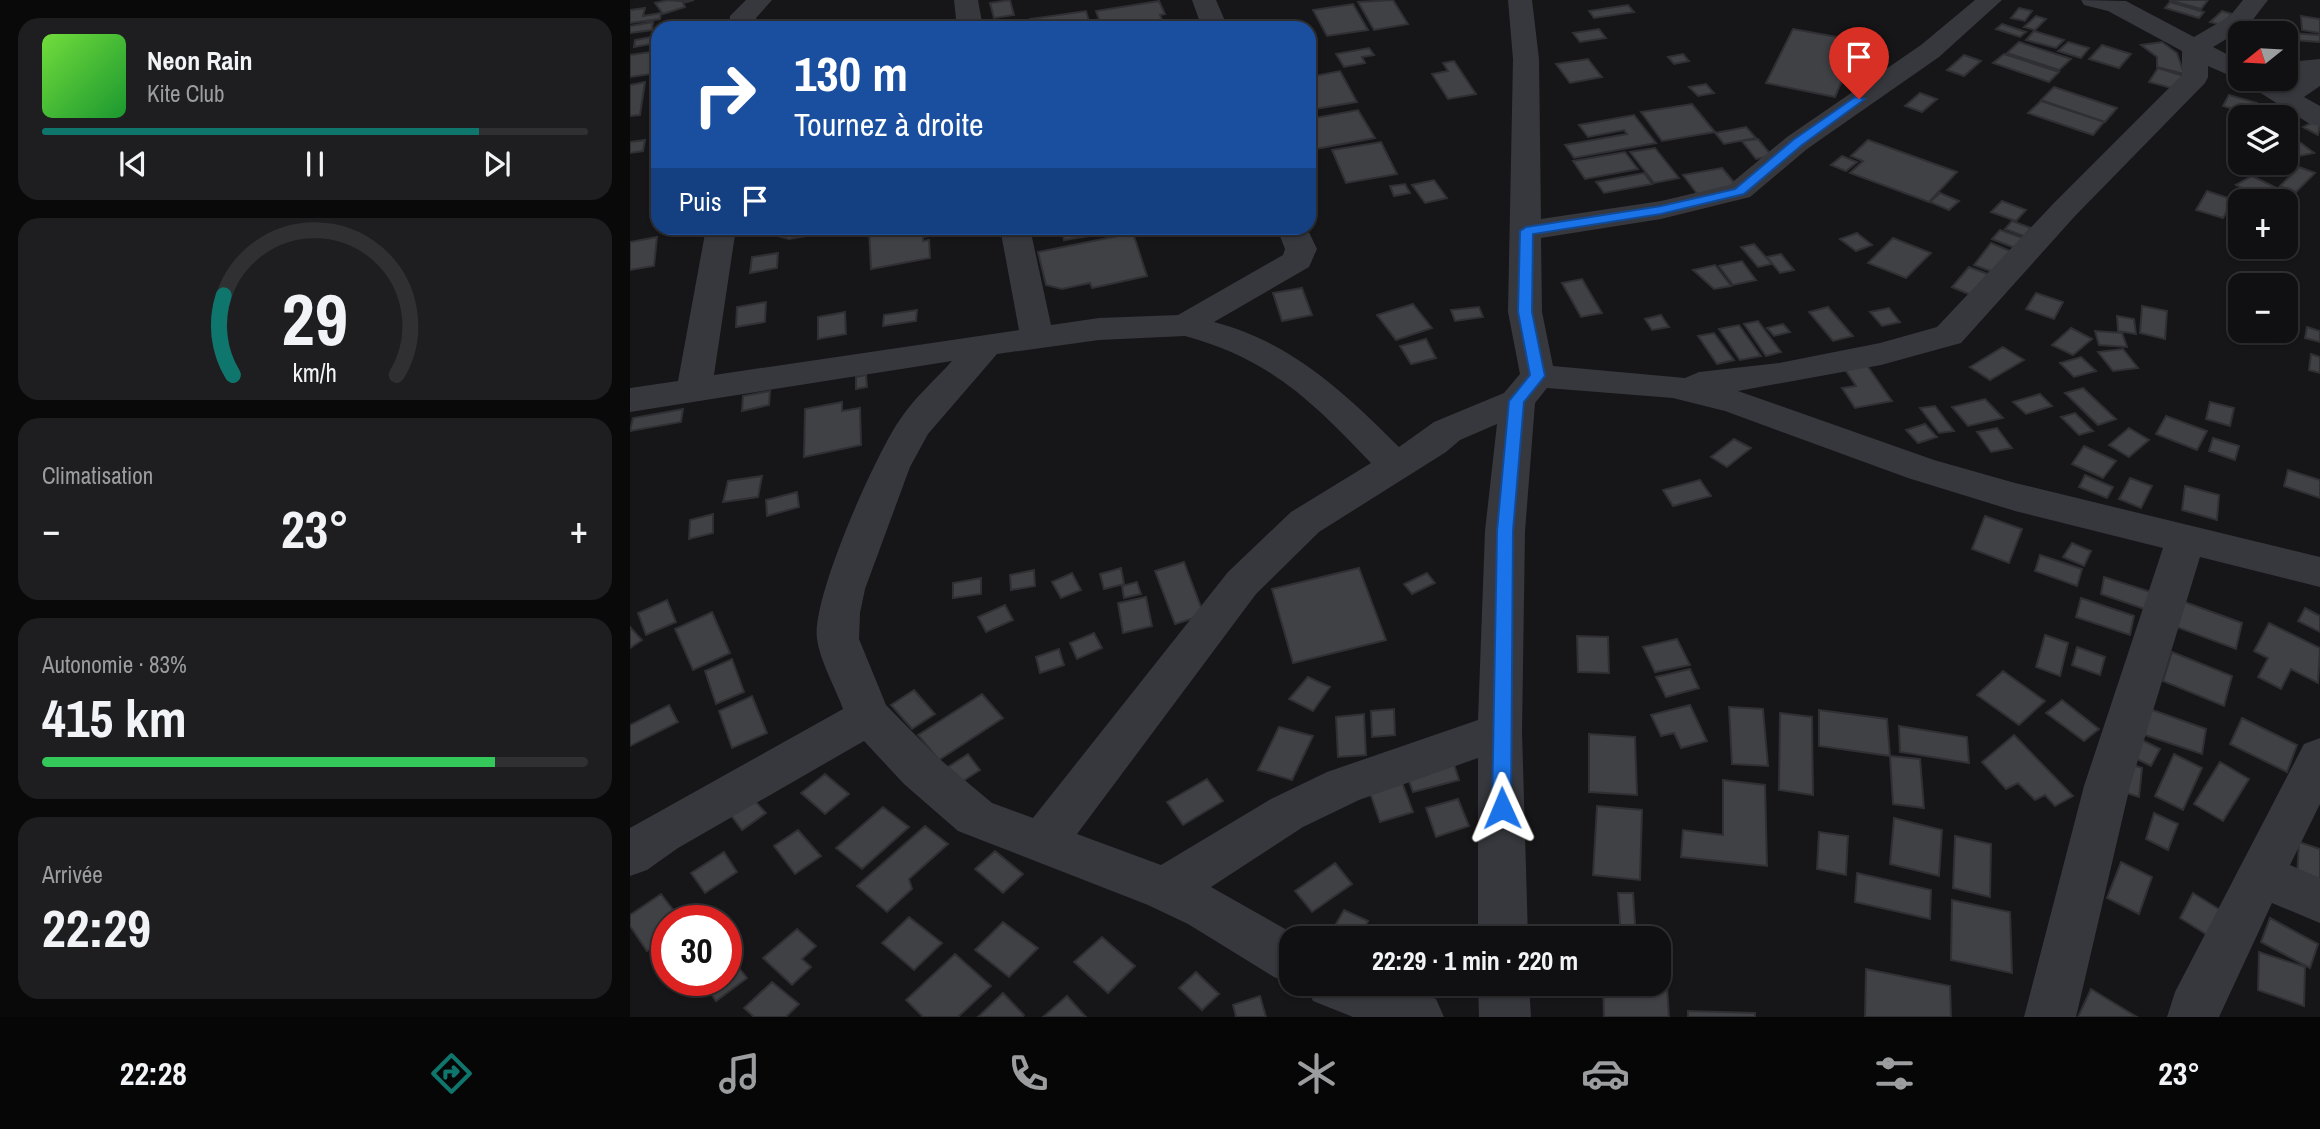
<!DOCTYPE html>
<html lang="fr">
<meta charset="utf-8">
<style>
:root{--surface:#101012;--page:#1e1e20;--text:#f1f3f6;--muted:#9c9d9f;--line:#303032;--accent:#0f766e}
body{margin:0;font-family:"Archivo Narrow",sans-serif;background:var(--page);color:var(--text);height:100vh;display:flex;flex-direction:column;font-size:26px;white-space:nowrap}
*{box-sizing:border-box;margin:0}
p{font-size:23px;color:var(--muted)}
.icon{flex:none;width:38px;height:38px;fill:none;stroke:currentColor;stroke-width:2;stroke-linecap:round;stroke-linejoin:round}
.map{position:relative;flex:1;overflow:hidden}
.panel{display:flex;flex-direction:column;gap:18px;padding:18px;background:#09090a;width:630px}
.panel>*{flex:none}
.top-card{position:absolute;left:21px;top:21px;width:665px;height:214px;border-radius:21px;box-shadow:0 2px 5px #0004,0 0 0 2px var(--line);background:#1a4fa0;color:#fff;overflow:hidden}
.needle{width:46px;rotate:252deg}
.tools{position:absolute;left:1598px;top:21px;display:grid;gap:14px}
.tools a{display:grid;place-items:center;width:70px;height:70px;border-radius:14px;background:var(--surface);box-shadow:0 2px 5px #0004,0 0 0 2px var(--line);font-size:35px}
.speed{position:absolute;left:21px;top:905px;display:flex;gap:14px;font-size:35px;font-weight:700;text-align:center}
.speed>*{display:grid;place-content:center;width:91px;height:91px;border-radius:50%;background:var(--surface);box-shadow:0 2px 5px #0004,0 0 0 2px var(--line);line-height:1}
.speed .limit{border:10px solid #d22;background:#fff;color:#111}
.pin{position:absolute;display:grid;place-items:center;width:60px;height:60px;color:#fff;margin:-72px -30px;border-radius:50% 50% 50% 0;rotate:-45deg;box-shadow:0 0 7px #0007}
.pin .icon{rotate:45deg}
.me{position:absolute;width:77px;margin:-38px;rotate:359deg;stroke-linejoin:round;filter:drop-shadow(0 0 5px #0008)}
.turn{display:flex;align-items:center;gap:24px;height:147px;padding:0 28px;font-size:32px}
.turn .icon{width:91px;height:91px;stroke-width:2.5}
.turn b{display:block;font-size:49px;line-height:60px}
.then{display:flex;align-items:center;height:66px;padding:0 28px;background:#0003;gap:14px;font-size:26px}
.big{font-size:52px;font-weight:700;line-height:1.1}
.panel .widget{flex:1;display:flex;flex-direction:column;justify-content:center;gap:10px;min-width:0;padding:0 24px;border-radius:21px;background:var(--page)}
.panel .dial{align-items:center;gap:0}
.dial svg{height:182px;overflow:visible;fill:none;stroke:var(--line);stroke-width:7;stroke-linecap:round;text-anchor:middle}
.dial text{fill:var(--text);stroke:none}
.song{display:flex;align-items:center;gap:21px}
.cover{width:84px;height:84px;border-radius:10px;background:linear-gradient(135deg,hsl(100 70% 55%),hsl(130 70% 35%))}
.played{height:7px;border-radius:4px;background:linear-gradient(90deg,var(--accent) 80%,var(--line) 80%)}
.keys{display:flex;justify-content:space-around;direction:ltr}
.heat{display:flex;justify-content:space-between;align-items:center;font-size:38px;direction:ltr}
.charge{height:10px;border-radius:5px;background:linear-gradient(90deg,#34c759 83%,var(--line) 0)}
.trip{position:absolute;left:649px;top:926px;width:392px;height:70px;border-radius:21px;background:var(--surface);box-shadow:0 2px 5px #0004,0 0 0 2px var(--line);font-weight:700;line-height:70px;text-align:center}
.dock{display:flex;height:112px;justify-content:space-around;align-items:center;background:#060607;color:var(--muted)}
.dock .icon{width:49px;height:49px}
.dock .current{color:var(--accent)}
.dock b{font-size:32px;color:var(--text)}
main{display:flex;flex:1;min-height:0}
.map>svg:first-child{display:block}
.building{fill:#404145;stroke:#303034;stroke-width:2}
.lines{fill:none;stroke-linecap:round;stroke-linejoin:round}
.minor{fill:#37383d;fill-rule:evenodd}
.route{fill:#1a73e8;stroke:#114b97;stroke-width:2}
</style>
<main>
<section class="panel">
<div class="widget">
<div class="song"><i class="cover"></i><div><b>Neon Rain</b><p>Kite Club</p></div></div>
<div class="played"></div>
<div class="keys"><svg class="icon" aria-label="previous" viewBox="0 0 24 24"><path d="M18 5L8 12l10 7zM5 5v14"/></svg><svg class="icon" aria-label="pause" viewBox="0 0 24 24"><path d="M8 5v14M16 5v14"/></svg><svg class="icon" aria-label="next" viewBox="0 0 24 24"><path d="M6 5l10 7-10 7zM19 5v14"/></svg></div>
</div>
<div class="widget dial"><svg viewBox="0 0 100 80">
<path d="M14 69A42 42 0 1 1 86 69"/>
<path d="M14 69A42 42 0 0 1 10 34" stroke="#0f766e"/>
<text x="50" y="56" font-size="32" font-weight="700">29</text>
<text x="50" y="72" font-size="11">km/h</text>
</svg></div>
<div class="widget"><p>Climatisation</p>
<div class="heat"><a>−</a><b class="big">23°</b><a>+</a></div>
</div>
<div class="widget"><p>Autonomie · 83%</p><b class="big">415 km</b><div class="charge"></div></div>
<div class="widget"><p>Arrivée</p><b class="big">22:29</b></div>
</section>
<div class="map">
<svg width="1690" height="1017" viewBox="0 0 1690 1017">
<rect width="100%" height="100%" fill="#161618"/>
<path class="building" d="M38,0L50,1L64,0L53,3L55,7L33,14L25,3Z
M380,0L384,15L364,18L360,3Z
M763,0L778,24L744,30L728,2Z
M1539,0H1578L1571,9Z
M529,1L535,14L530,15L534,24L472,28L466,11Z
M1540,2L1574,12L1569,18L1535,8Z
M723,4L738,30L697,36L683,10Z
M998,5L1004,12L964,18L959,11Z
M15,8L13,16L31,13L30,19L0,23V10Z
M1389,8L1402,11L1395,21L1381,18Z
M456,11L461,28H403L400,19Z
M1592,11L1602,14L1591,25L1580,22Z
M1406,16L1416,19L1405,30L1394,27Z
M1671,16L1690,19V33L1672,30Z
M23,22L22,30L0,33V26Z
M1372,24L1396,32L1390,37L1366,29Z
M969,29L976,38L950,42L943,33Z
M1163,29L1229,41L1205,97L1136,83Z
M1404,31L1434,40L1426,48L1396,40Z
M1660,33L1690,35V42L1663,40Z
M21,37V44L4,47L5,40Z
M1389,42L1441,59L1429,70L1377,53Z
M1438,42L1459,48L1451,58L1428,51Z
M1532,42L1547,53L1554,74L1527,67V57L1511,45Z
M1472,45L1501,54L1489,68L1459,59Z
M739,48L744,55L732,57L735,63L714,67L706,54Z
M28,51V73L0,77V55Z
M1053,54L1059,61L1044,64L1038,57Z
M1374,54L1429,72L1419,82L1363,63Z
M1334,55L1351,61L1334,76L1317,70Z
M958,59L972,77L940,83L926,64Z
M824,61L846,94L818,99L802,74L818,71L813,63Z
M1528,68L1557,77L1549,90L1519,82Z
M710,71L727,102L679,110V77Z
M15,82L10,115L0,116V85Z
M1076,84L1084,93L1068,96L1059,87Z
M1424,87L1487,108L1475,122L1411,100Z
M1290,93L1307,99L1292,112L1275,106Z
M1599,95L1627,103L1620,114L1593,106Z
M1411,101L1474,122L1463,135L1398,113Z
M1062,104L1085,132L1032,141L1011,112Z
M728,110L745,138L680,150L679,136L684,135L679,119Z
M1004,115L1026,143L944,158L935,145L997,134L994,130L958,137L949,125Z
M1683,122L1690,125L1688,135L1673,127Z
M1116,127L1126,138L1094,144L1085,133Z
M1659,134L1684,153L1669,156L1656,145V135Z
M1128,139L1142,156L1126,159L1112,141Z
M15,140L13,151L0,153V142Z
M1238,140L1327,172L1299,202L1220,173L1233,161L1221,156Z
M751,142L767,174L716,183L702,150Z
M1025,148L1049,178L1024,183L1000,152Z
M995,152L1008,169L955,179L943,161Z
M1212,156L1227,162L1216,171L1201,165Z
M1669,167L1685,173L1666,192L1650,186Z
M1092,168L1108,187L1068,195L1053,175Z
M1014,173L1022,184L974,193L966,182Z
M1622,176L1665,197L1656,203L1638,201L1606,185Z
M804,180L817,198L795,203L782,185Z
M775,184L780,193L764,196L760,186Z
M1577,191L1604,200L1593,218L1566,210Z
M1310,193L1329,201L1319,210L1300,202Z
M1372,201L1396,210L1386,221L1361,212Z
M1382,221L1401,228L1394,236L1375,229Z
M140,228H221L159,239L140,234Z
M250,228H304L305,235L293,237V241L299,240L300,258L241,269L239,229Z
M432,228H506L434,240Z
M1370,230L1393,238L1385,248L1362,239Z
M503,233L517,276L462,288L460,283L432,289L416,285L408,252Z
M1227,233L1242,245L1226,251L1210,239Z
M27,237L24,266L0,270V242Z
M1263,238L1301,253L1276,278L1238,263Z
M1361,243L1380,251L1363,272L1344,265Z
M1124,244L1142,264L1128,267L1111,247Z
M148,253L147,268L120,273L122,257Z
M1151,254L1164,270L1150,273L1137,257Z
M1112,261L1126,280L1103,285L1089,266Z
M1085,265L1101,286L1084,289L1063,270Z
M1339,267L1358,274L1341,295L1322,287Z
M952,279L972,313L951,317L932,283Z
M672,288L682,315L652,321L643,293Z
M1406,293L1433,302L1424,319L1396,309Z
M136,302L135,322L106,327L107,307Z
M783,304L802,328L766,340L747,315Z
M1512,306L1537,311L1535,339L1510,333Z
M849,307L853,317L825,321L821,310Z
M1198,307L1223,336L1203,341L1179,312Z
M1259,308L1270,322L1252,326L1240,312Z
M287,310L286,321L253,326L254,315Z
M215,312L216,334L188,339V317Z
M1031,315L1039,327L1022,330L1015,319Z
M1487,316L1504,319L1506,334L1488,331Z
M1128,321L1151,352L1136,356L1114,324Z
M1153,324L1160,332L1144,336L1137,328Z
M1109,325L1131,356L1110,360L1089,329Z
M1677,327L1690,331V342L1675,338Z
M1441,328L1462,339L1443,355L1422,345Z
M1465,331L1492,333L1497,347L1469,345Z
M1084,333L1104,360L1087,364L1068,336Z
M796,339L806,358L781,364L770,346Z
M1373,347L1394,360L1360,380L1340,367Z
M1493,349L1508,368L1483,371L1468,352Z
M1681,354L1690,357V373L1679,370Z
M1451,357L1466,371L1444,377L1430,363Z
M1236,364L1262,401L1225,408L1212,388L1226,386L1214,368Z
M236,375L237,387L226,389V377Z
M1453,388L1486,419L1468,425L1435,393Z
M140,391L139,405L112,411L113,396Z
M1410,394L1422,406L1396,414L1383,402Z
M1355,399L1373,418L1338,426L1322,407Z
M212,402V411L230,408L231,445L174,457L175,409Z
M1580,402L1604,408L1600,426L1576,419Z
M1305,406L1324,431L1309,433L1290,408Z
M53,409L51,422L0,431L3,418Z
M1445,413L1463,431L1449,435L1431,417Z
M1536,416L1577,431L1567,450L1526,434Z
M1295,424L1307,437L1288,443L1276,430Z
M1367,428L1382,448L1361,452L1347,432Z
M1499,428L1519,440L1499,457L1479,445Z
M1583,438L1609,446L1605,460L1579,451Z
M1104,439L1121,448L1097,467L1081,457Z
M1454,446L1486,461L1473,478L1442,464Z
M1658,470L1690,480V498L1654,486Z
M1455,475L1483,487L1477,498L1449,487Z
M132,476L128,497L93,502L98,481Z
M1500,478L1522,486L1511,508L1489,499Z
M1070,480L1081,496L1043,506L1033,490Z
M1555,486L1589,495L1587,520L1552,510Z
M167,492L169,507L137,516L136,500Z
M83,514V533L59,539L60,520Z
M1355,516L1392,529L1379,563L1342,549Z
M1442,543L1461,551L1454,566L1433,557Z
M1410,555L1452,569L1447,586L1405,571Z
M554,562L574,615L545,624L525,571Z
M491,568L494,584L474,589L470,574Z
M729,568L756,640L663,663L642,589Z
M404,570L405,586L381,590L380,575Z
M442,573L451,590L431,598L422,582Z
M797,573L805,583L782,594L774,584Z
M1474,577L1527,594L1523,612L1471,594Z
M351,578V594L323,598V583Z
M507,582L511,594L494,598L492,586Z
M516,597L522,626L493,633L488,603Z
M1451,598L1504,616L1500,635L1446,617Z
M37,600L46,622L16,635L8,613Z
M1552,601L1612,623L1606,649L1544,626Z
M375,605L383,620L356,632L348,617Z
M1675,608L1690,616V632L1668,621Z
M82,612L100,653L63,670L45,629Z
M1639,623L1690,648L1688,683L1661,669L1651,689L1628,677L1638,658L1624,651Z
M0,627L12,640L0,648Z
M464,633L472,648L447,659L440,643Z
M1415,635L1438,643L1430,676L1406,667Z
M947,636L978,637L979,673L948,672Z
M1047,639L1060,665L1025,672L1013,647Z
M1447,647L1475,657L1470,675L1442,665Z
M429,649L434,665L410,673L406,657Z
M1542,652L1602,676L1594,706L1533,681Z
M102,659L114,692L86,704L75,671Z
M1060,669L1069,688L1036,697L1026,677Z
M1373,671L1415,701L1389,725L1347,695Z
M678,677L700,687L683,711L659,699Z
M284,690L305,714L282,729L261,705Z
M352,694L373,718L309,760L288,735Z
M122,696L137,733L102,748L89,711Z
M1432,700L1469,729L1454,741L1416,713Z
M39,705L48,722L0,746V725Z
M1060,705L1077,741L1051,748L1044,733L1031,736L1021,715Z
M1099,707L1133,709L1138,766L1102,764Z
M1517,708L1576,729L1572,754L1512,734Z
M764,709L765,735L742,737L741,711Z
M1189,710L1257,719L1260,756L1189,746Z
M1150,713L1182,717L1183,795L1149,790Z
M734,714L736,755L708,757L706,717Z
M1612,718L1667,745L1657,772L1600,744Z
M1269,726L1337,737L1339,763L1270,752Z
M649,727L683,736L662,780L628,770Z
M959,734L1005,737L1007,795L959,792Z
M1384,735L1443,796L1425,806L1415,795L1405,800L1388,783L1376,789L1352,762Z
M1504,736L1530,749L1521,766L1495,753Z
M338,754L350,770L330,783L318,767Z
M1544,754L1572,768L1553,810L1525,796Z
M1260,756L1290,759L1294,808L1263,804Z
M1488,760L1512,768L1509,797L1484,789Z
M823,761L829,780L783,792L776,773Z
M1590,762L1619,779L1593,821L1564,804Z
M195,774L219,794L195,814L171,793Z
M769,774L783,812L750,822L737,784Z
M577,779L593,801L553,825L537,802Z
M1093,780L1135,785L1137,866L1051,857L1053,830L1093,835Z
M123,799L136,813L112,830L100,814Z
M828,799L839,826L806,837L796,808Z
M967,806L1012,810L1010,880L963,875Z
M253,807L279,827L232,869L206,848Z
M1524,813L1548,824L1538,850L1516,839Z
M1264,818L1312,830L1309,876L1260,864Z
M295,826L318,844L279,879L282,889L257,912L227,886Z
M168,830L191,856L165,874L144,846Z
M1189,832L1218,836L1216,875L1187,869Z
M1325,836L1361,844L1360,897L1323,888Z
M1669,842L1690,849V887L1667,879Z
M365,851L393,874L373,893L345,869Z
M94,852L107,872L75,893L61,873Z
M1491,862L1522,877L1509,914L1477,898Z
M705,863L722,884L682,912L665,891Z
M1227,873L1301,890L1300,919L1225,902Z
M988,893H1003L1006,938H991Z
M1563,893L1592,911L1579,936L1550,918Z
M31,894L51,920H37V937L17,951L0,926V915Z
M1322,900L1380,912L1382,973L1321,960Z
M714,910L738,921L729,938H698Z
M279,917L312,943L284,970L252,943Z
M1640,918L1688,944L1680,968L1631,942Z
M373,922L408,948L379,977L345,950Z
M167,929L186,946L172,959L181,967L162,985L133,958Z
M472,937L505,966L478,993L444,962Z
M1629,952L1675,967L1674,1006L1628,990Z
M325,954L361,986L328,1017H293L276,1000Z
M105,963L117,978L86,1001L75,985L82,980H96V969Z
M1236,969L1320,986L1321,1017H1235Z
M1029,970L1036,971L1039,1017H974L973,984H1029Z
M566,972L589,994L572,1010L549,988Z
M142,982L169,1004L156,1017H124L114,1008Z
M1461,989L1507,1017H1448Z
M373,993L394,1015L392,1017H348Z
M437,996L456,1017H413Z
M630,996L636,1017H606L603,1005Z
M1058,1011L1125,1013V1017H1058Z"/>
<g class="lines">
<path class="minor" d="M116,0H142L126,18L125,28H99L100,16Z
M324,0H348L353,28H327Z
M562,0H586L598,28H572Z
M878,0H902L909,59L911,219L1031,201L1099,185L1157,137L1291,45L1345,0H1372L1309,57L1177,149L1120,197L1031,219L911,238L912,312L923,366L1055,378L1069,372L1149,363L1250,343L1307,327L1423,204L1552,75V51L1478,11L1454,5L1451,0L1496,1L1564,37L1600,16L1613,0H1638L1618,26L1583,47L1610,61V79H1642L1653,85L1662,84L1669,77L1665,67L1669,61L1690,59V86L1674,97L1690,106V126L1680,124L1610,80L1578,66V77L1575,83L1445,216L1331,343L1251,365L1108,391L1304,460L1385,483L1690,557V587L1570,557L1500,786L1446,1017H1394L1454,786L1533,548L1385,511L1278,478L1095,411L1043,398L917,388L905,403L895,531L892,731L898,938H848V758L729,800L673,827L581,887L671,938H662V984L644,977L558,924L518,905L328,831L274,784L234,741L48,848L17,870L0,876V828L213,709C205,687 190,661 187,639C181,599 245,456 269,421C283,399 305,380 322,361L0,412V388L48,381L76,228H106L84,375L389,330L370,228H400L421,325L469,318L548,315L653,255L655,249L647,228H677L687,249L679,267L584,322C661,342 714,392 769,447L804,422L874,393L890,374L878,312L883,59ZM555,336C640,359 682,401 741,463L661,512L598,572L403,818L362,803L306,756L256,705L229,639L230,613L235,589L280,467L298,434L367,354L469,340ZM867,424L855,531L848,720L697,772L641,799L531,865L447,834L626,594L689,532L816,452L830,440Z
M1690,738V804L1660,865L1690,878V923L1642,903L1589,1017H1537L1545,992L1674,744Z
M675,984H766L806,999L814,1017H723L683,1001Z
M848,984H899L901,1017H849Z"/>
</g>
<path class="route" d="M1225,97L1235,99L1172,145L1114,194L1031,214L903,234L902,312L915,376L894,402L883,531L881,808L878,814H865L862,808L867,531L879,401L900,375L888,312L890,231L896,227L1031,206L1105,189L1163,140Z"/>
</svg>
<div class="tools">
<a><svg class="needle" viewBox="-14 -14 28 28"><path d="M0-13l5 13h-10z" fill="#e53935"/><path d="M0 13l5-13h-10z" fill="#9c9d9f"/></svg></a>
<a><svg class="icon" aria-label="layers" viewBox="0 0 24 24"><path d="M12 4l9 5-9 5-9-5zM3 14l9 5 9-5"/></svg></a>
<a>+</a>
<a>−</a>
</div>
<div class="speed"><div class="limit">30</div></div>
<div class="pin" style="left:1229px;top:99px;background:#d93025"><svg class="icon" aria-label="arrive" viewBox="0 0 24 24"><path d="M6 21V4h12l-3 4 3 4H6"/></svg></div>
<svg class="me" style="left:872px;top:808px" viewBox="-20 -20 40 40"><path d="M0-17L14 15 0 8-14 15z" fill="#1a73e8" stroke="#fff" stroke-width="4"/></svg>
<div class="trip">22:29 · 1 min · 220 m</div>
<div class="top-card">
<div class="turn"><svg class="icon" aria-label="right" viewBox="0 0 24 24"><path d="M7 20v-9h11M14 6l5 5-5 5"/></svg><div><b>130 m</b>Tournez à droite</div></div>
<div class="then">Puis<svg class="icon" aria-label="arrive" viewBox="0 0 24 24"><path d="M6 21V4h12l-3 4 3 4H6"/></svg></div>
</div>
</div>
</main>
<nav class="dock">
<b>22:28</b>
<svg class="icon current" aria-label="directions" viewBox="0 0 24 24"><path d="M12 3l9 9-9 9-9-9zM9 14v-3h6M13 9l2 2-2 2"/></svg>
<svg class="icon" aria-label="music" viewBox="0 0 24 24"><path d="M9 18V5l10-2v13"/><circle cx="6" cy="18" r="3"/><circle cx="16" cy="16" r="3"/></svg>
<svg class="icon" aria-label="phone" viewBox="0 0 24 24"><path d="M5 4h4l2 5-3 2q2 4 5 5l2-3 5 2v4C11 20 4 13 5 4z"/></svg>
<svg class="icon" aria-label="climate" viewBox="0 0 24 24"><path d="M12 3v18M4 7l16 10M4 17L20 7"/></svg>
<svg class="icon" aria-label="car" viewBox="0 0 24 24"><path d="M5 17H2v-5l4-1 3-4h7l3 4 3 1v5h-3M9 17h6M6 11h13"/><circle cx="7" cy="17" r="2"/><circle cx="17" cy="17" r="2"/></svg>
<svg class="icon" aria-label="filters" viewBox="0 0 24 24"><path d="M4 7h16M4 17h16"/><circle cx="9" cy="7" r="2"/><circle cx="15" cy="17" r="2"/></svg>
<b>23°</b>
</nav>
